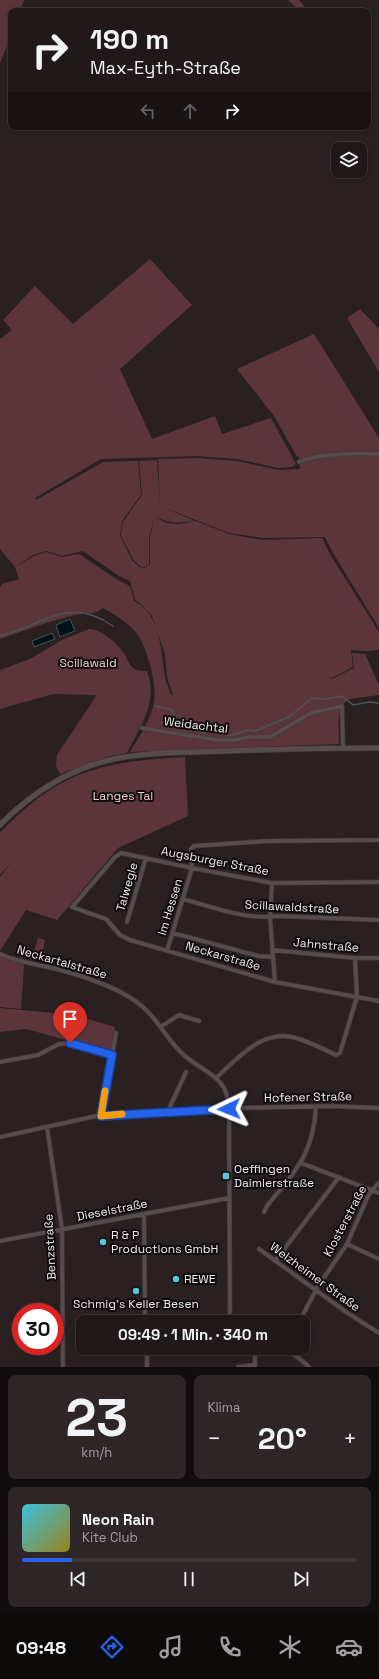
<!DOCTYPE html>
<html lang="de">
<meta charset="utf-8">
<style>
:root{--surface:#201819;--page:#2d2526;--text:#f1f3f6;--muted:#a2a0a2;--line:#3d3738;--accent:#2563eb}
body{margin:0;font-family:"Space Grotesk",sans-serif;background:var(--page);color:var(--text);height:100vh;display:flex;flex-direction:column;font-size:15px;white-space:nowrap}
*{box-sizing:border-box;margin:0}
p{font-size:13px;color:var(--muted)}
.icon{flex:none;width:22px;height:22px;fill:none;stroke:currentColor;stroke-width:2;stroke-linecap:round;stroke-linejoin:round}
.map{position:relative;height:1367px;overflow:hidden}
.side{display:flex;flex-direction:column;gap:8px;padding:8px;background:#120d0e;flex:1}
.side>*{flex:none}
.top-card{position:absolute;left:8px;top:8px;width:363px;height:122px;border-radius:8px;box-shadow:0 2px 6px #0003,0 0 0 1px var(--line);background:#201819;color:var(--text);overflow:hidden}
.fabs{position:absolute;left:331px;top:142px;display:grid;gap:8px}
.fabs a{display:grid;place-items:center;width:36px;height:36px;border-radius:8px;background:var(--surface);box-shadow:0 2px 6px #0003,0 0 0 1px var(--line);font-size:20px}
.speed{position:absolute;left:12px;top:1303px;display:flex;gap:8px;font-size:20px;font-weight:700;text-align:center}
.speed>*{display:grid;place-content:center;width:52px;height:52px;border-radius:50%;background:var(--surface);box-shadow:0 2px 6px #0003,0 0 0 1px var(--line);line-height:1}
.speed .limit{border:6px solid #d22;background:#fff;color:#111}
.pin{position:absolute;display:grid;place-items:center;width:34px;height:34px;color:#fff;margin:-41px -17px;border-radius:50% 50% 50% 0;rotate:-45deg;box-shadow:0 0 4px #0007}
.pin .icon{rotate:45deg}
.me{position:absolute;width:44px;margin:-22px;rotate:268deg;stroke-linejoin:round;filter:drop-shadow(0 0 3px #0008)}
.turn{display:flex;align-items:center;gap:14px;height:84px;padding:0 16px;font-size:18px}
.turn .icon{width:52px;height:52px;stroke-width:2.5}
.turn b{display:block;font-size:28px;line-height:34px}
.lanes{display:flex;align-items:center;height:38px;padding:0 16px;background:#0003;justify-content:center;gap:20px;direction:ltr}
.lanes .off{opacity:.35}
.big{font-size:30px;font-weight:700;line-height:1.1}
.side .tile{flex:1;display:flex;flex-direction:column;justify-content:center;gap:6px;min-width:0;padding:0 14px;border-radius:8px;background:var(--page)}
.side .dial{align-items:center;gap:0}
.dial b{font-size:52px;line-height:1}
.song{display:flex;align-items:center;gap:12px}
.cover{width:48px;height:48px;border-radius:6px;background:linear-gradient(135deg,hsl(190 70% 55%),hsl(50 70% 35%))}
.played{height:4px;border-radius:2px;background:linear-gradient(90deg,var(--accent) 15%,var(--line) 15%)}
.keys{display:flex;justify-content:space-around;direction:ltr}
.heat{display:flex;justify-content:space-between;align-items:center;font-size:22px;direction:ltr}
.side .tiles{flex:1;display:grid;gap:8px;grid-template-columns:1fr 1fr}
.tile:last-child{grid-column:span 2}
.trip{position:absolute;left:76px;top:1315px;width:234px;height:40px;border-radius:8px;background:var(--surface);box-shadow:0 2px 6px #0003,0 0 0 1px var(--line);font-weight:700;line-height:40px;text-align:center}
.tab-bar{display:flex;height:64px;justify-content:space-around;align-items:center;background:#0d0a0a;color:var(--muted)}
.tab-bar .icon{width:28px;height:28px}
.tab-bar .on{color:var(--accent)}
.tab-bar b{font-size:18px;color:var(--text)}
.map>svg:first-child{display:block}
.green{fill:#5c353c}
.water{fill:#001316;stroke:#495456}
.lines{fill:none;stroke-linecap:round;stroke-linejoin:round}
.stream{stroke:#495456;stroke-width:1.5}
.street-casing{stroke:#443b3c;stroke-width:5}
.secondary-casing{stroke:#443b3c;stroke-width:6}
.street{stroke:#584b4d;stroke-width:3.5}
.secondary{stroke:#584b4d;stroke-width:5}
.route-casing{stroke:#184099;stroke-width:10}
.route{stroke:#2563eb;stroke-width:7}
.slow{stroke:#f59e0b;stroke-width:7}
.poi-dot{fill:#52cbd8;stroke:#100b0c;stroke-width:1.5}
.labels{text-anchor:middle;stroke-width:4;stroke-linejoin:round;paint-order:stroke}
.park-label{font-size:12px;fill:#f4d0d5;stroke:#100b0c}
.street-label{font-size:12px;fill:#f3ebec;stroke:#100b0c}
.poi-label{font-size:12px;fill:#f3ebec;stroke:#100b0c;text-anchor:start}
</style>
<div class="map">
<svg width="379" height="1367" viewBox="0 0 379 1367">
<rect width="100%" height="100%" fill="#2a2021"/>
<path class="green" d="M0,0H24L20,11H11V36L0,63Z
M288,0H299L308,11H300Z
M150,259L192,305L120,369L152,439L215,416L222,434L271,418L296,464L292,467L279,468L237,459L196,456L101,459L35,498L36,500L103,462L138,461L141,495L122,521L120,536L132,560L139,567L144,568L150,565V537L155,516L149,537V565L144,567L140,566L133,559L121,536L123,522L142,495L139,461L157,460L160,506L195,521C177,523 172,524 155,517L166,523L179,524L196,521L229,534L262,540L322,538L331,556L379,632V650L367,651L351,650L353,667L332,678L326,677L332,679L354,668L352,653L365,654L379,685V695L350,699C335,705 339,730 339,744L130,752C139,737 151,720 154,702C157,684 147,643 133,629C125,621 114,614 103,608C90,617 85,612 71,616C47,622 23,631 0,639V587L2,584L19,579L15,567L34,556L46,552L62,557L79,554L118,580L130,586L134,601C161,614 161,652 165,677C166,684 170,689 171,695H173L167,677L165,654L152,616L140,603L135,600L130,581L119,576L83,551L62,556L47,551L33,555L15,567L0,549V339L12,330L3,320L35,286L73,324Z
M360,309L379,329V372L347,318Z
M314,334L379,438V628L333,553L325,537L263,538L229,533L160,506L158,459L196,458L237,461L279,470L300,469L299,458L296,455L274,416L237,369Z
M89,629C101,629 118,644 124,653C127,657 128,664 132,667C135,671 142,671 147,671C158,703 141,725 127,753L107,757L60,774L56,766L57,755L97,695L53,694L0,709V670L30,659L62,640Z
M185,757L188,816L118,848L57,920L26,910L0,951V877L12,861L0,875V832C15,818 30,803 47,792C89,763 136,760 185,757Z
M38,938L45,940L43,951L46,952L44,958L33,955Z
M0,956L24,964L21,1009L0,1007Z
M0,1008L74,1015L115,1027L110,1052L26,1029L0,1032Z
M286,1315L297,1320L296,1322H282Z"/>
<path class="water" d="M70,619L75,631L60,637L56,625Z
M52,633L55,639L34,647L32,641Z"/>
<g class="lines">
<path class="stream" d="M0,636C44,625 68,595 113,626
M155,706L172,710L179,723L190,729L205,733L214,730L229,736L247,730L255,731L289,717L312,698L325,699L342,696L353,705L369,702L379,703"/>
<defs>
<path id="street" d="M299,462C321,453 356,453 379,454
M142,728L217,740H235L248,737H270L311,713L342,706L343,748
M379,882L272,883L192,868L121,853L115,857L72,907L106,919L120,935L130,940L275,982L379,1001
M272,883L270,917L275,982
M183,899C213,907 245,920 277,916L379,920
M127,922L146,858
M173,933L258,956L273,957
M272,950L355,958H379
M167,951L192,868L191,849L194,846L268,841L379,840
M0,954C20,963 43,965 64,971C89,978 113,986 134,1000C158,1016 165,1039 185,1056C206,1074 228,1076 229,1109L230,1322
M162,1026L179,1015L199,1021
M0,1062L38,1055L59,1044L70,1043L112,1055
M216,1078C238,1058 263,1028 296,1038C310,1042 323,1049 336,1055L340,1053L357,997L355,958
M168,1111L186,1072
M101,1115L116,1033
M47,1127L62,1229L63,1367
M0,1137L101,1115L239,1108L328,1106L379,1108
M301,1163L379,1193
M264,1212L267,1206C296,1170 313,1155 316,1107
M144,1214L145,1322
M0,1241L229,1198
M347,1244L379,1259
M259,1249L346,1312L379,1333
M275,1261L339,1177
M316,1289L347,1244L368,1196L372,1190L379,1183
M299,1322L315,1292
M135,1348V1352L146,1351
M145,1348L147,1355V1367
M257,1348L260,1349L263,1348
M267,1348C271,1349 275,1348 279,1349C291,1351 301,1359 309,1367
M238,1367L255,1365
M255,1367V1353L257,1348"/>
<path id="secondary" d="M0,825C32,792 74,766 119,758C154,752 190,752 225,751C276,749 328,748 379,748"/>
</defs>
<use href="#street" class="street-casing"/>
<use href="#secondary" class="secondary-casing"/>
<use href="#street" class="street"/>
<use href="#secondary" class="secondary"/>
</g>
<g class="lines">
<defs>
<path id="route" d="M70,1043L112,1055L101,1116L229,1109"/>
</defs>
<use href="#route" class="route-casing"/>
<use href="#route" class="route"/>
<path class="slow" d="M105,1091L101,1116L122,1114"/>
</g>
<g class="poi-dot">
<rect x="222" y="1172" width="8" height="8" rx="2"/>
<circle cx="103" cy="1242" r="4"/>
<circle cx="176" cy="1279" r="4"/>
<circle cx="136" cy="1291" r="4"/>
</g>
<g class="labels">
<g class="park-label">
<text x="88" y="667">Scillawald</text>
<text x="123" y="800">Langes Tal</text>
</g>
<g class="street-label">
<text transform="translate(196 725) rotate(7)" y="4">Weidachtal</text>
<text transform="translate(215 861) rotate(11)" y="4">Augsburger Straße</text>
<text transform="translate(127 887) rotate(-74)" y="4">Talwegle</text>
<text transform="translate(170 907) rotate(-73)" y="4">Im Hessen</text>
<text transform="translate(292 907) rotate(3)" y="4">Scillawaldstraße</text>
<text transform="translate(326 945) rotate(5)" y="4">Jahnstraße</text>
<text transform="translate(223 956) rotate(16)" y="4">Neckarstraße</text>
<text transform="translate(62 962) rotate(16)" y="4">Neckartalstraße</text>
<text transform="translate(308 1097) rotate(-1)" y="4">Hofener Straße</text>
<text transform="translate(112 1210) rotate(-11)" y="4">Dieselstraße</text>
<text transform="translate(345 1221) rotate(-62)" y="4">Klosterstraße</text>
<text transform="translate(50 1247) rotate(-93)" y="4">Benzstraße</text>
<text transform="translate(315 1277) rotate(36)" y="4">Welzheimer Straße</text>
</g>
<g class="poi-label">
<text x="234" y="1173">Oeffingen<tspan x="234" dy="14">Daimlerstraße</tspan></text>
<text x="111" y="1239">R &amp; P<tspan x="111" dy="14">Productions GmbH</tspan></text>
<text x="184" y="1283">REWE</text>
<text x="136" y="1308" text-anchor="middle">Schmig's Keller Besen</text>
</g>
</g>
</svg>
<div class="fabs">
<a><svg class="icon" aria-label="layers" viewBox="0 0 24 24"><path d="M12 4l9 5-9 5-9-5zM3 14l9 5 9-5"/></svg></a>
</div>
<div class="speed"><div class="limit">30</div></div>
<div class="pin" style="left:70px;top:1043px;background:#d93025"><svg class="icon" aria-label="arrive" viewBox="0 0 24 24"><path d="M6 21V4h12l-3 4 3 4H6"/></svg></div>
<svg class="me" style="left:229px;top:1109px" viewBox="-20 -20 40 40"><path d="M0-17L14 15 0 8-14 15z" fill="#2563eb" stroke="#fff" stroke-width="4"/></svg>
<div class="trip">09:49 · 1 Min. · 340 m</div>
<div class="top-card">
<div class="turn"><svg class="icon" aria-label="right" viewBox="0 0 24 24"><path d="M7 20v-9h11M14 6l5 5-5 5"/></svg><div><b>190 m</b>Max-Eyth-Straße</div></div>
<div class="lanes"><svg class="icon off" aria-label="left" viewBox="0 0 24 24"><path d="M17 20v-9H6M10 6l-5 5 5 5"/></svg><svg class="icon off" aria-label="ahead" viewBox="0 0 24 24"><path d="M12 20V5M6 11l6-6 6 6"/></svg><svg class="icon" aria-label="right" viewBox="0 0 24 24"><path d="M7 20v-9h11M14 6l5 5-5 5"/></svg></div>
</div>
</div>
<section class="side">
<div class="tiles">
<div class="tile dial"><b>23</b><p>km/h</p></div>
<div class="tile"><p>Klima</p>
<div class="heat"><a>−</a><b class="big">20°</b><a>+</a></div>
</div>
<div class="tile">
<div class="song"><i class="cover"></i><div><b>Neon Rain</b><p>Kite Club</p></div></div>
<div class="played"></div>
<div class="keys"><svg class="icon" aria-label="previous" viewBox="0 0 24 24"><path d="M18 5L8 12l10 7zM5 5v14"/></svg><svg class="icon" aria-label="pause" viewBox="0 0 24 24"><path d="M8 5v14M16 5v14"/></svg><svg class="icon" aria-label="next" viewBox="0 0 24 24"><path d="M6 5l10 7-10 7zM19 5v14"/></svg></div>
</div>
</div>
</section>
<nav class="tab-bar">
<b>09:48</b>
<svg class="icon on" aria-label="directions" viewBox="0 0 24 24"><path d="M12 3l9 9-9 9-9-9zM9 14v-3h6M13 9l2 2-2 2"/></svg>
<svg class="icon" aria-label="music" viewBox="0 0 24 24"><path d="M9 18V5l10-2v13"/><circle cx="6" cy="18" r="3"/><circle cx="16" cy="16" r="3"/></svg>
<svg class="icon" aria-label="phone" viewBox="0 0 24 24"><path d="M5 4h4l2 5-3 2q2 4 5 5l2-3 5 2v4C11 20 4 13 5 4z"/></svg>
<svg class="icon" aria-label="climate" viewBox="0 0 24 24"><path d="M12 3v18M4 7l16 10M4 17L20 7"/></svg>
<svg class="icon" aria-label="car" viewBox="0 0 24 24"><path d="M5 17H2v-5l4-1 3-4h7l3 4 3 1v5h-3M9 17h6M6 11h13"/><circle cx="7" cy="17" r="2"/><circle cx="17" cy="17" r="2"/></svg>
</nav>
